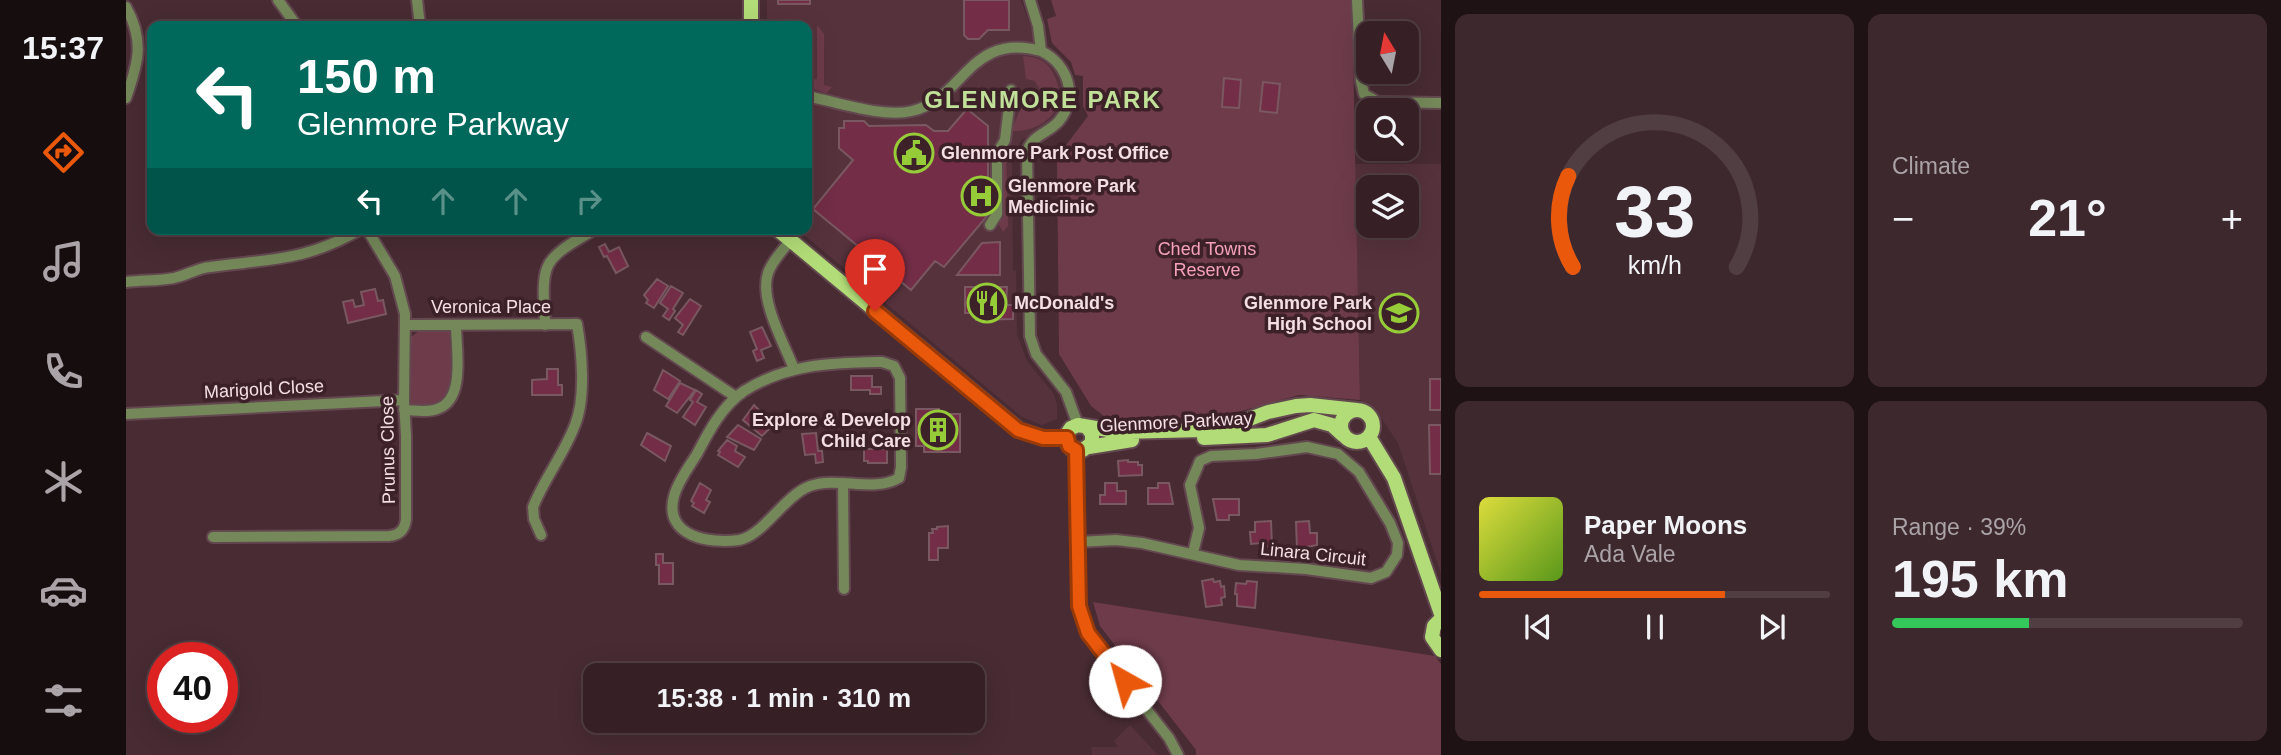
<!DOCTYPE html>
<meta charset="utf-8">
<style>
:root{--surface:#362026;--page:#3d282e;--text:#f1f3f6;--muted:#aaa3a7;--line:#503e43;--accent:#ea580c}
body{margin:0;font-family:Arial,sans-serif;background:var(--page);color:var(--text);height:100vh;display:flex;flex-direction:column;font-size:26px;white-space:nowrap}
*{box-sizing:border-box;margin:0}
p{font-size:23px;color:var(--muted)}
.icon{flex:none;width:38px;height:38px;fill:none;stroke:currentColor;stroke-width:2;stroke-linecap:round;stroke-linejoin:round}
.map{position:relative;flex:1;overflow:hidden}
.side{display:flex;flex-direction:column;gap:14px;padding:14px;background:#1e1215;width:840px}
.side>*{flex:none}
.top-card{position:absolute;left:21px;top:21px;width:665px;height:214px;border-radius:14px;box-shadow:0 7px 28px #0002,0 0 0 2px var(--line);background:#00695c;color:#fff;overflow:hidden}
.needle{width:46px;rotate:350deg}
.buttons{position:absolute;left:1230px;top:21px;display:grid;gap:14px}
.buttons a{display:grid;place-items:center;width:63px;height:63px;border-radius:14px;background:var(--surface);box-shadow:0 7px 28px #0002,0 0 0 2px var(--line);font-size:35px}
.speed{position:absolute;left:21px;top:642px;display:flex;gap:14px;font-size:35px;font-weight:700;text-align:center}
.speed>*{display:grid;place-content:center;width:91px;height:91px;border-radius:50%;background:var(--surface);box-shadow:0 7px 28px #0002,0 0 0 2px var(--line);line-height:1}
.speed .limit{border:10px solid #d22;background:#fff;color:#111}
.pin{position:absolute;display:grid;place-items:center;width:60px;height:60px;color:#fff;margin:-72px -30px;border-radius:50% 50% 50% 0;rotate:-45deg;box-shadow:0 0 7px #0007}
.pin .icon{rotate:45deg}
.me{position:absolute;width:77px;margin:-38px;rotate:322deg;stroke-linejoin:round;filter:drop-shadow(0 0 5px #0008)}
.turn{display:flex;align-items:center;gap:24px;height:147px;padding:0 35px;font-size:32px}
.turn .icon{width:91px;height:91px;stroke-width:2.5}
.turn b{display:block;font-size:49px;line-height:60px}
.lanes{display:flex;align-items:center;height:66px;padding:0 35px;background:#0003;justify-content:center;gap:35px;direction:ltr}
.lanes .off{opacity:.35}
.big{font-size:52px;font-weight:700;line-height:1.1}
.side .card{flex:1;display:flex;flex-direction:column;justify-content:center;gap:10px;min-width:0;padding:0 24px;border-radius:14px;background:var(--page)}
.side .dial{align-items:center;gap:0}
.dial svg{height:182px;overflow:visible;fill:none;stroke:var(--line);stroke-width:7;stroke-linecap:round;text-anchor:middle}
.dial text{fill:var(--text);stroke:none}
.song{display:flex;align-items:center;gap:21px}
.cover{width:84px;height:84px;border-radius:10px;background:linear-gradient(135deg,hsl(60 70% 55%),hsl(90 70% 35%))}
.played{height:7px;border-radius:4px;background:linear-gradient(90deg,var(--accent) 70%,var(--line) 70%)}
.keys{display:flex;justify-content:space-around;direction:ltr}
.heat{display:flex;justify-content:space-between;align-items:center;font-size:38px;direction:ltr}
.charge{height:10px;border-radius:5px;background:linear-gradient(90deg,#34c759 39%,var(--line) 0)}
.side .tiles{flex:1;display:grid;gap:14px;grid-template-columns:repeat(2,1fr)}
.trip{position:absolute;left:457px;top:663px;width:402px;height:70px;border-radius:14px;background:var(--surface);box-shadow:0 7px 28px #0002,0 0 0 2px var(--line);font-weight:700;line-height:70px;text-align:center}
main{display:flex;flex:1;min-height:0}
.dock{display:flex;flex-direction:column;width:126px;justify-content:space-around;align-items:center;background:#160d0f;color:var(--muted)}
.dock .icon{width:49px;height:49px}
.dock .on{color:var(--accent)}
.dock b{font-size:32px;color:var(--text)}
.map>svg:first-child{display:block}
.built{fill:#56323c;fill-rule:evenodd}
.green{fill:#6e3b4b}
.building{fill:#732d46;stroke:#795861;stroke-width:2}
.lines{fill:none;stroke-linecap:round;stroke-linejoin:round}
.minor-casing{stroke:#63484f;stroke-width:14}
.major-casing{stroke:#63484f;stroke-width:18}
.minor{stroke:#748859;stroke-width:10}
.major{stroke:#b2dc77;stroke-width:14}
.route-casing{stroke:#983908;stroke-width:18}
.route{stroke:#ea580c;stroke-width:12}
.labels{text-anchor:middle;stroke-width:7;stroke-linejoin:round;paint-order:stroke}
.poi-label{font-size:18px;font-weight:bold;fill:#f3dfe4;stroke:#3d2129;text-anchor:start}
.park-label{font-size:18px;fill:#f6a1ba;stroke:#3d2129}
.street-label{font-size:18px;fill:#f3dfe4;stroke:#3d2129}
.district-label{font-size:24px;font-weight:bold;letter-spacing:2px;fill:#c1e199;stroke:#3d2129}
</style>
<main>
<nav class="dock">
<b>15:37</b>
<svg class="icon on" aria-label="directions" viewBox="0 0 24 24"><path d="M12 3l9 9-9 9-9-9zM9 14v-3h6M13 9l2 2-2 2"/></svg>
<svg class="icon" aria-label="music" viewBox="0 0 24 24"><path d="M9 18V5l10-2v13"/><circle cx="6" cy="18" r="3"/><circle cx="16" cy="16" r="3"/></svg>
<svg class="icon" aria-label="phone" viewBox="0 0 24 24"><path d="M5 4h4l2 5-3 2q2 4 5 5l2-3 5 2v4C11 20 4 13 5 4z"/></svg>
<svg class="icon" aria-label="climate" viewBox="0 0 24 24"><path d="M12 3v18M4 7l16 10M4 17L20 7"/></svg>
<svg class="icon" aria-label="car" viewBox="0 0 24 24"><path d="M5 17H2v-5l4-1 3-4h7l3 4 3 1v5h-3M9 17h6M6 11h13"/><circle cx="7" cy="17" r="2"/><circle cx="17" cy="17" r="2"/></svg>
<svg class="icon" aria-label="filters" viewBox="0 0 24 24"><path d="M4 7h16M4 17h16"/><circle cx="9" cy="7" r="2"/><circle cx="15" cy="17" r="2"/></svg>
</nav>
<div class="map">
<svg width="1315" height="755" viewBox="0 0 1315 755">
<rect width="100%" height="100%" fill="#482b33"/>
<path class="built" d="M641,0H895L909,39L937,74L940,91L933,116L923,126L895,140L886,156L887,270L890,271L891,335L901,361L928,394L931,405V419L916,425L896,417L671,229H681V26H641Z
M1229,164H1315V574L1272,443L1253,415L1234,400ZM1242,187H1281V226H1242Z
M1004,725L1032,755H966L965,747H992L988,741Z"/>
<path class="green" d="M925,0H1226L1234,400L1173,395L1101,415L984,421L965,406L933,354L931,157L962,116L957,106V76L949,75L945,62L926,43L921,19L930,16Z
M691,25L698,34V85L706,87L700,93L681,87L682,80L691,79Z
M897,56C921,57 927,69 933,88L914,90L909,81L900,79Z
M913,97L933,103C925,123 905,132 885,131L896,105H905Z
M880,150L882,226L877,232L873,225C880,203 871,166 880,150Z
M293,331H326C326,352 335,395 311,405C304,409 290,406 282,406L283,338Z
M967,602L1309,656L1315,664V755H1070V750L974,626Z"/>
<path class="building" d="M652,0H684V4H652Z
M838,0H883V30H862L853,39H842L838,35Z
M1098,78L1115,80L1113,108L1096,107Z
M1137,82L1154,84L1151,113L1134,111Z
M841,109L862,126V215L818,267L809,261L785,290L687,209L727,160L713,148V128H718V121H738L743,126L800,125L808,131H822Z
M874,242V275H831L856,243Z
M479,244L483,252L493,247L502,266L490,273L481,256L478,257L473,247Z
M531,279L542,286L528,308L520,303L522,300L518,295Z
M545,286L557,293L547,309L549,311L543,320L537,316L542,309L534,303Z
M839,287H881L880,305H887V319L850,320V313H839Z
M249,289L252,301L257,300L260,314L222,323L217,302L227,300L229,307L238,305L235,292Z
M564,299L575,306L557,335L552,332L557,325L549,318Z
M636,327L645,346L635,350L638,358L631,361L627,351L631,349L624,332Z
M421,369H432V385H436V395H406V380L421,379Z
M537,370L554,381L542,399L528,390Z
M725,376H746V387H755V394H744V390H725Z
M1304,379H1315V410H1304Z
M554,383L569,390L551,413L540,406Z
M570,390L576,394L571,402L580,407L569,425L557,417L567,402L564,400Z
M628,405L639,416L634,421L643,429L636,436L617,420Z
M790,409H813L815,414H834V452H798V446H790Z
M612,425L635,439L628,450L601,437Z
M1303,425H1315V474H1304Z
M521,433L545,446L539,461L515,445Z
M690,433L692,451H696L697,462L690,463L689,454L679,455L676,434Z
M601,440L611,446L609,451L619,457L612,467L592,455L594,452L592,451Z
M738,449H761V463H742V461H738Z
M1002,460V462H1012V465H1016V475L993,476L992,461Z
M574,483L585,490L580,500L584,502L578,513L566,506L568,503L565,501Z
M979,483H991V491H1000V504H974V495H979Z
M1032,483H1043L1047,504H1022V488H1032Z
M1087,499H1113V515H1103V520H1091Z
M1145,521L1146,546L1135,547V543L1125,544L1124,532H1129V522Z
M1183,521L1184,533H1191V545L1171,549L1170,522Z
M822,526V548H812V560H803V533H807L806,529H811V527Z
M530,554H537V563H547V584H533V565H530Z
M1087,579L1088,582L1094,581L1095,587L1098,586L1099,597L1095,598L1096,605L1080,607L1076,581Z
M1121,581L1131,582L1129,608L1111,606V594H1109L1110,583L1120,584Z"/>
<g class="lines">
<defs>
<path id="minor" d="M152,0L171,26
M291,0L294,26
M904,0L912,26L915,51C942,64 953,97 933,121C922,134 906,134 901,152L904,336L910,354L940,392L952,425
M1231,0L1235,81L1238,94L1252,102L1315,103
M0,7C19,41 12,64 0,98
M681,96C711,102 756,118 786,111C838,99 844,31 915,51
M864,225L871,214V154L879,140L885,90
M664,241C656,251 646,261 642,273C633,300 658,343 668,369
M0,282C16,280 33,281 48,278C61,275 72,268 84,267C143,259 181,261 235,229
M279,325L451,324C456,352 460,398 449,425C438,454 418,479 407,507L408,519L415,535
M419,325C419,308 415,284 421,268C427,251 454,239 469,229
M520,337L610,397
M756,362L768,366L774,378L775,467L773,478C747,493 712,476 684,486C659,495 637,536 613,540C584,544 537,537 548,496C552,481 563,467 571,454C583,431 596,406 618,391C663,363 706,363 756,362Z
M278,410C288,410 301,413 311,409C340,400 330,349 330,325
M0,414L278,400
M950,450L952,593L957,619L969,644L1043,738L1052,755
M717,483L718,589
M87,537L263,536C274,535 279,529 280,519V436L278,400L279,314L269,276L241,229
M952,542L990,540L1016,543L1113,565L1180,569L1245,578L1260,572L1271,555L1272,543L1264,523L1233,472L1212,454L1181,447L1130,454L1085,456L1074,461L1064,485L1073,528L1067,553"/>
<path id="major" d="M625,26V0
M651,229L893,430L917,438H941
M1215 426a16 16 0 1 1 32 0a16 16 0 1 1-32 0Z
M961,427L966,434V443L957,450L946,449L941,442V434L945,428L952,425L994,432L1077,430L1105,426L1142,412L1170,406L1184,405L1231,410
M1243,437L1268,478L1315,614
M1078,438L1141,435L1188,420L1206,425L1217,435
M963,447L1006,440
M1315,619L1308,626L1306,637L1315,650"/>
</defs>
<use href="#minor" class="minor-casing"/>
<use href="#major" class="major-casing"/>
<use href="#minor" class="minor"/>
<use href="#major" class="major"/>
</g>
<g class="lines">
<defs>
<path id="route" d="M749,311L892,430L917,438H941L943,446L950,450L953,606L962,633L999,681"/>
</defs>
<use href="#route" class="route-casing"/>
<use href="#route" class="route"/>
</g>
<defs>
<symbol id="civic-ring" viewBox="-11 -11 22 22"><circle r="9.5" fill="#3d2129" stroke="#97cc39" stroke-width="1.5"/><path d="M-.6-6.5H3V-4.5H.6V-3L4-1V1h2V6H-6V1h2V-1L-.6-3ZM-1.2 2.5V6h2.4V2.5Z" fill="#97cc39"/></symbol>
<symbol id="hospital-ring" viewBox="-11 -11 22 22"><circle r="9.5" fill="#3d2129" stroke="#97cc39" stroke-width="1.5"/><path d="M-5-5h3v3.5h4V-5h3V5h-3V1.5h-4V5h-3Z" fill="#97cc39"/></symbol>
<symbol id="restaurant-ring" viewBox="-11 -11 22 22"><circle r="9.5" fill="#3d2129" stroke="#97cc39" stroke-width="1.5"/><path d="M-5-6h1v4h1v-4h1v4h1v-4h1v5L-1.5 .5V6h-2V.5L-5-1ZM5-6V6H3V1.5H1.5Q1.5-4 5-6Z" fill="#97cc39"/></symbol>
<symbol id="school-ring" viewBox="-11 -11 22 22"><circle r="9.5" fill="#3d2129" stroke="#97cc39" stroke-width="1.5"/><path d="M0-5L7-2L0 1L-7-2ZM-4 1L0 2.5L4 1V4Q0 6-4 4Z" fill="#97cc39"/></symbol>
<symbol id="building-ring" viewBox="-11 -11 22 22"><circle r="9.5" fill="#3d2129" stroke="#97cc39" stroke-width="1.5"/><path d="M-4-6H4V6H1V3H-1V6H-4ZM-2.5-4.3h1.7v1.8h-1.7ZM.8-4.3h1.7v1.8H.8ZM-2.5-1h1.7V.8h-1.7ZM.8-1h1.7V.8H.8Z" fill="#97cc39"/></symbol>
</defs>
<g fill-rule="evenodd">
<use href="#civic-ring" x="766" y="131" width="44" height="44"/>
<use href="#hospital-ring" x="833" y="174" width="44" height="44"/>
<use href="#restaurant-ring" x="839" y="281" width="44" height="44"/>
<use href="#school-ring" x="1251" y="291" width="44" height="44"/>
<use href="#building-ring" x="790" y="408" width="44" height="44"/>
</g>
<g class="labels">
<g class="poi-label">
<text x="815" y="159">Glenmore Park Post Office</text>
<text x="882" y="192">Glenmore Park<tspan x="882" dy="21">Mediclinic</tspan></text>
<text x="888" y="309">McDonald's</text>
<text x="1246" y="309" text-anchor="end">Glenmore Park<tspan x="1246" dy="21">High School</tspan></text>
<text x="785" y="426" text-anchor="end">Explore &amp; Develop<tspan x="785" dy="21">Child Care</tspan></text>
</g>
<g class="park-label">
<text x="1081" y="255">Ched Towns<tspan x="1081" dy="21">Reserve</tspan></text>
</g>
<g class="street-label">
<text x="365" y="313">Veronica Place</text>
<text transform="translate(138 389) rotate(-3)" y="6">Marigold Close</text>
<text transform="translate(1050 422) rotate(-3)" y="6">Glenmore Parkway</text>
<text transform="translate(262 450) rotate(-91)" y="6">Prunus Close</text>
<text transform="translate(1187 554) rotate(6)" y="6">Linara Circuit</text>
</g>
<g class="district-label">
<text x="917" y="108">GLENMORE PARK</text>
</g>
</g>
</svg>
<div class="buttons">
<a><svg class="needle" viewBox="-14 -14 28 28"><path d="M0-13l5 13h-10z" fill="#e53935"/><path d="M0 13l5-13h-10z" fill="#aaa3a7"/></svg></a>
<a><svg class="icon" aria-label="search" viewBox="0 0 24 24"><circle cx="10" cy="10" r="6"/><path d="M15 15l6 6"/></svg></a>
<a><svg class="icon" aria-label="layers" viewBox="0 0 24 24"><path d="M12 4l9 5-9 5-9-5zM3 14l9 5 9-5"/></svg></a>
</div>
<div class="speed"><div class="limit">40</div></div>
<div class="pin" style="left:749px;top:311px;background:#d93025"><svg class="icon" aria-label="arrive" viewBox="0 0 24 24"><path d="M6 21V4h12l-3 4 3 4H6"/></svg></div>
<svg class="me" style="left:999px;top:681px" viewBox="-20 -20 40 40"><circle r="19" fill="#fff"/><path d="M0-13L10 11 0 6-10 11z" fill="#ea580c"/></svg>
<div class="trip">15:38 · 1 min · 310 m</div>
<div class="top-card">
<div class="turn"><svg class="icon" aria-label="left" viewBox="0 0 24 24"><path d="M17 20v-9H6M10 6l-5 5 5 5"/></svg><div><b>150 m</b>Glenmore Parkway</div></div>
<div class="lanes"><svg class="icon" aria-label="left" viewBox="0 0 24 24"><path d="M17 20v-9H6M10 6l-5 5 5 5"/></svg><svg class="icon off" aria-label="ahead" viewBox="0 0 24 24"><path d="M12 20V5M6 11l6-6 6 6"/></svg><svg class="icon off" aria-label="ahead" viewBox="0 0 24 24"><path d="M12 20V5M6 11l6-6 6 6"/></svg><svg class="icon off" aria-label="right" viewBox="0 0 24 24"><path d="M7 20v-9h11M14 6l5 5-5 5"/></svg></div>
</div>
</div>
<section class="side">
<div class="tiles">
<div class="card dial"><svg viewBox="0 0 100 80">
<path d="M14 69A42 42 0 1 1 86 69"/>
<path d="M14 69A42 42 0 0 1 12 29" stroke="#ea580c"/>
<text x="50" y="56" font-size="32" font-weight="700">33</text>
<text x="50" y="72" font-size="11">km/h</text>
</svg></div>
<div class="card"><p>Climate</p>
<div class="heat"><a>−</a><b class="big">21°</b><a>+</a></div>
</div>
<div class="card">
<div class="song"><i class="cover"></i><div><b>Paper Moons</b><p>Ada Vale</p></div></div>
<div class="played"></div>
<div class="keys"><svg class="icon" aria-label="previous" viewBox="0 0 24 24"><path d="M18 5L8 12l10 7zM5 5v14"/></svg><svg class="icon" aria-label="pause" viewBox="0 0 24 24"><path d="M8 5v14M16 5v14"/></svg><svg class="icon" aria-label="next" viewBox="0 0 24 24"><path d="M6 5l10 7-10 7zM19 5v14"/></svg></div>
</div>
<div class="card"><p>Range · 39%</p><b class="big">195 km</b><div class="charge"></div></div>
</div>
</section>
</main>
